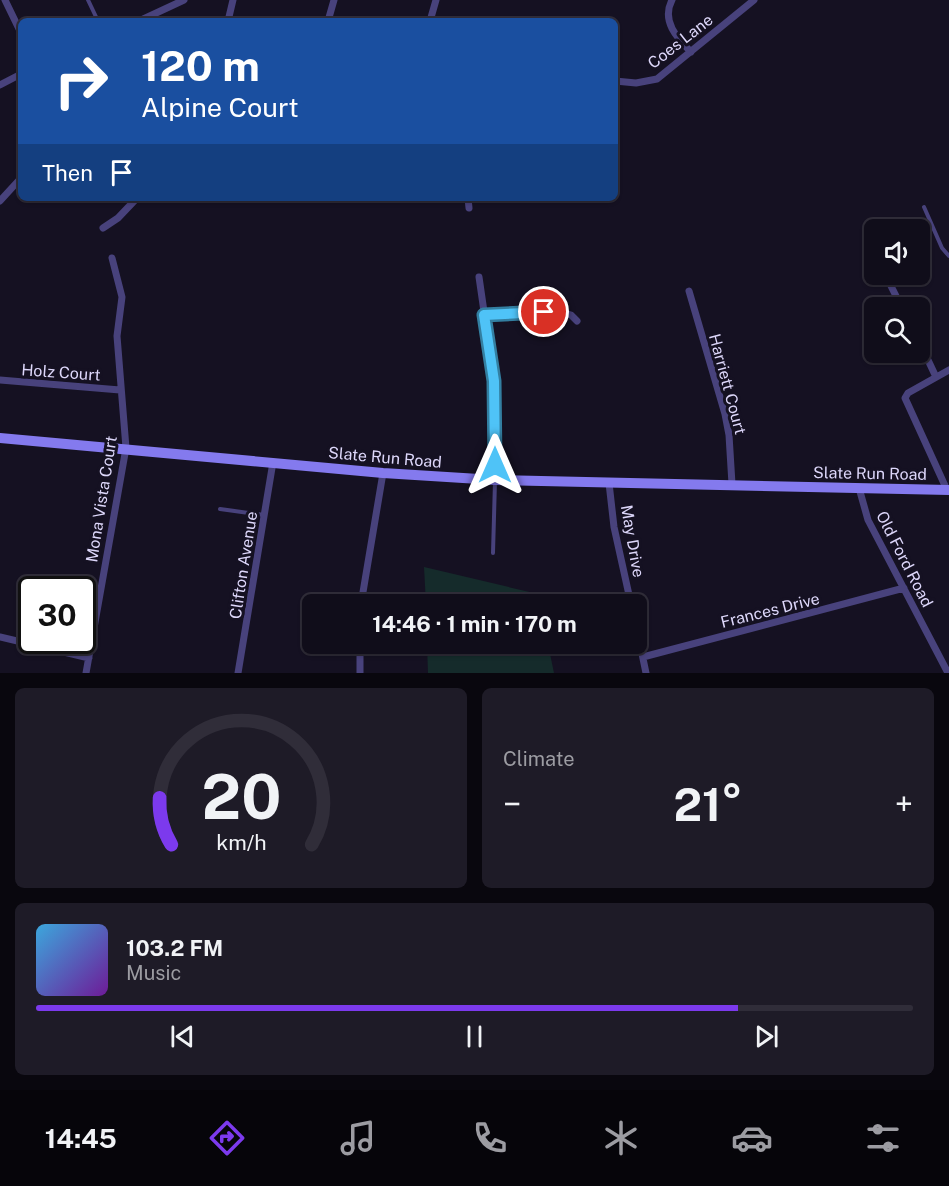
<!DOCTYPE html>
<meta charset="utf-8">
<style>
:root{--surface:#100d1a;--page:#1e1b27;--text:#f1f3f6;--muted:#9c9ca2;--line:#302d39;--accent:#7c3aed}
body{margin:0;font-family:"Public Sans",sans-serif;background:var(--page);color:var(--text);height:100vh;display:flex;flex-direction:column;font-size:22px;white-space:nowrap}
*{box-sizing:border-box;margin:0}
p{font-size:20px;color:var(--muted)}
.icon{flex:none;width:33px;height:33px;fill:none;stroke:currentColor;stroke-width:2;stroke-linecap:round;stroke-linejoin:round}
.map{position:relative;height:673px;overflow:hidden}
.side{display:flex;flex-direction:column;gap:15px;padding:15px;background:#09070e;flex:1}
.side>*{flex:none}
.guide{position:absolute;left:18px;top:18px;width:600px;height:183px;border-radius:9px;box-shadow:0 2px 4px #0004,0 0 0 2px var(--line);background:#1a4fa0;color:#fff;overflow:hidden}
.controls{position:absolute;left:864px;top:219px;display:grid;gap:12px}
.controls a{display:grid;place-items:center;width:66px;height:66px;border-radius:9px;background:var(--surface);box-shadow:0 2px 4px #0004,0 0 0 2px var(--line);font-size:30px}
.speed{position:absolute;left:18px;top:576px;display:flex;gap:12px;font-size:30px;font-weight:700;text-align:center}
.speed>*{display:grid;place-content:center;width:78px;height:78px;border-radius:50%;background:var(--surface);box-shadow:0 2px 4px #0004,0 0 0 2px var(--line);line-height:1}
.speed .limit{border:3px solid #111;border-radius:9px;background:#fff;color:#111}
.pin{position:absolute;display:grid;place-items:center;width:51px;height:51px;color:#fff;margin:-26px;border:3px solid #fff;border-radius:50%;box-shadow:0 2px 6px #0007}
.me{position:absolute;width:66px;margin:-33px;rotate:0deg;stroke-linejoin:round;filter:drop-shadow(0 0 4px #0008)}
.turn{display:flex;align-items:center;gap:21px;height:126px;padding:0 24px;font-size:27px}
.turn .icon{width:78px;height:78px;stroke-width:2.5}
.turn b{display:block;font-size:42px;line-height:51px}
.then{display:flex;align-items:center;height:57px;padding:0 24px;background:#0003;gap:12px;font-size:22px}
.big{font-size:45px;font-weight:700;line-height:1.1}
.side .tile{flex:1;display:flex;flex-direction:column;justify-content:center;gap:9px;min-width:0;padding:0 21px;border-radius:9px;background:var(--page)}
.side .dial{align-items:center;gap:0}
.dial svg{height:156px;overflow:visible;fill:none;stroke:var(--line);stroke-width:7;stroke-linecap:round;text-anchor:middle}
.dial text{fill:var(--text);stroke:none}
.song{display:flex;align-items:center;gap:18px}
.cover{width:72px;height:72px;border-radius:9px;background:linear-gradient(135deg,hsl(200 70% 55%),hsl(280 70% 35%))}
.played{height:6px;border-radius:3px;background:linear-gradient(90deg,var(--accent) 80%,var(--line) 80%)}
.keys{display:flex;justify-content:space-around;direction:ltr}
.heat{display:flex;justify-content:space-between;align-items:center;font-size:33px;direction:ltr}
.side .tiles{flex:1;display:grid;gap:15px;grid-template-columns:1fr 1fr}
.tile:last-child{grid-column:span 2}
.trip{position:absolute;left:302px;top:594px;width:345px;height:60px;border-radius:9px;background:var(--surface);box-shadow:0 2px 4px #0004,0 0 0 2px var(--line);font-weight:700;line-height:60px;text-align:center}
.menu{display:flex;height:96px;justify-content:space-around;align-items:center;background:#06050a;color:var(--muted)}
.menu .icon{width:42px;height:42px}
.menu .selected{color:var(--accent)}
.menu b{font-size:27px;color:var(--text)}
.map>svg:first-child{display:block}
.green{fill:#152b2b}
.lines{fill:none;stroke-linecap:round;stroke-linejoin:round}
.lane{stroke:#48427c;stroke-width:4}
.street{stroke:#48427c;stroke-width:7}
.secondary{stroke:#847aee;stroke-width:10}
.route-casing{stroke:#337fa1;stroke-width:15}
.route{stroke:#4fc3f7;stroke-width:10}
.labels{text-anchor:middle;stroke-width:6;stroke-linejoin:round;paint-order:stroke}
.street-label{font-size:16px;fill:#ddd7fa;stroke:#151122}
</style>
<div class="map">
<svg width="949" height="673" viewBox="0 0 949 673">
<rect width="100%" height="100%" fill="#151122"/>
<path class="green" d="M424,567L538,594L540,604H426Z
M427,644H548L554,673H428Z"/>
<g class="lines">
<path class="lane" d="M88,0L98,21
M924,207L942,248L949,256
M220,509L264,515
M493,553L495,481"/>
<path class="street" d="M5,0L21,33
M672,0C661,21 677,38 691,52
M139,21L184,0
M228,21L233,0
M328,21L334,0
M430,21L436,0
M615,81L636,83L657,79L754,0
M0,85L21,74
M468,198L469,208
M0,201L21,178
M103,228L118,218L137,198
M905,230L915,225
M885,274L902,308
M479,277L494,381L495,480
M689,291L725,414L729,435L732,484
M484,315L561,312L571,315L577,321
M920,343L936,377
M0,380L120,390
M609,483L614,527L631,604
M859,488L868,520L948,673
M947,490L905,398L908,393L949,370
M361,604L383,473
M636,625L646,673
M0,637L89,658
M643,657L904,588
M86,673L126,448L117,336L122,297L112,258
M238,673L273,462
M360,673V644"/>
<path class="secondary" d="M0,438L383,473L495,480L949,490"/>
</g>
<g class="lines">
<defs>
<path id="route" d="M495,465L494,381L484,315L544,312"/>
</defs>
<use href="#route" class="route-casing"/>
<use href="#route" class="route"/>
</g>
<g class="labels">
<g class="street-label">
<text transform="translate(680 41) rotate(-38)" y="6">Coes Lane</text>
<text transform="translate(61 372) rotate(4)" y="6">Holz Court</text>
<text transform="translate(728 384) rotate(75)" y="6">Harriett Court</text>
<text transform="translate(385 457) rotate(5)" y="6">Slate Run Road</text>
<text transform="translate(870 473) rotate(1)" y="6">Slate Run Road</text>
<text transform="translate(101 499) rotate(-81)" y="6">Mona Vista Court</text>
<text transform="translate(633 541) rotate(80)" y="6">May Drive</text>
<text transform="translate(905 559) rotate(63)" y="6">Old Ford Road</text>
<text transform="translate(243 565) rotate(-81)" y="6">Clifton Avenue</text>
<text transform="translate(770 610) rotate(-14)" y="6">Frances Drive</text>
</g>
</g>
</svg>
<div class="controls">
<a><svg class="icon" aria-label="sound" viewBox="0 0 24 24"><path d="M4 9h4l5-4v14l-5-4H4zM17 9q2 3 0 6"/></svg></a>
<a><svg class="icon" aria-label="search" viewBox="0 0 24 24"><circle cx="10" cy="10" r="6"/><path d="M15 15l6 6"/></svg></a>
</div>
<div class="speed"><div class="limit">30</div></div>
<div class="pin" style="left:544px;top:312px;background:#d93025"><svg class="icon" aria-label="arrive" viewBox="0 0 24 24"><path d="M6 21V4h12l-3 4 3 4H6"/></svg></div>
<svg class="me" style="left:495px;top:465px" viewBox="-20 -20 40 40"><path d="M0-17L14 15 0 8-14 15z" fill="#4fc3f7" stroke="#fff" stroke-width="4"/></svg>
<div class="trip">14:46 · 1 min · 170 m</div>
<div class="guide">
<div class="turn"><svg class="icon" aria-label="right" viewBox="0 0 24 24"><path d="M7 20v-9h11M14 6l5 5-5 5"/></svg><div><b>120 m</b>Alpine Court</div></div>
<div class="then">Then<svg class="icon" aria-label="arrive" viewBox="0 0 24 24"><path d="M6 21V4h12l-3 4 3 4H6"/></svg></div>
</div>
</div>
<section class="side">
<div class="tiles">
<div class="tile dial"><svg viewBox="0 0 100 80">
<path d="M14 69A42 42 0 1 1 86 69"/>
<path d="M14 69A42 42 0 0 1 8 45" stroke="#7c3aed"/>
<text x="50" y="56" font-size="32" font-weight="700">20</text>
<text x="50" y="72" font-size="11">km/h</text>
</svg></div>
<div class="tile"><p>Climate</p>
<div class="heat"><a>−</a><b class="big">21°</b><a>+</a></div>
</div>
<div class="tile">
<div class="song"><i class="cover"></i><div><b>103.2 FM</b><p>Music</p></div></div>
<div class="played"></div>
<div class="keys"><svg class="icon" aria-label="previous" viewBox="0 0 24 24"><path d="M18 5L8 12l10 7zM5 5v14"/></svg><svg class="icon" aria-label="pause" viewBox="0 0 24 24"><path d="M8 5v14M16 5v14"/></svg><svg class="icon" aria-label="next" viewBox="0 0 24 24"><path d="M6 5l10 7-10 7zM19 5v14"/></svg></div>
</div>
</div>
</section>
<nav class="menu">
<b>14:45</b>
<svg class="icon selected" aria-label="directions" viewBox="0 0 24 24"><path d="M12 3l9 9-9 9-9-9zM9 14v-3h6M13 9l2 2-2 2"/></svg>
<svg class="icon" aria-label="music" viewBox="0 0 24 24"><path d="M9 18V5l10-2v13"/><circle cx="6" cy="18" r="3"/><circle cx="16" cy="16" r="3"/></svg>
<svg class="icon" aria-label="phone" viewBox="0 0 24 24"><path d="M5 4h4l2 5-3 2q2 4 5 5l2-3 5 2v4C11 20 4 13 5 4z"/></svg>
<svg class="icon" aria-label="climate" viewBox="0 0 24 24"><path d="M12 3v18M4 7l16 10M4 17L20 7"/></svg>
<svg class="icon" aria-label="car" viewBox="0 0 24 24"><path d="M5 17H2v-5l4-1 3-4h7l3 4 3 1v5h-3M9 17h6M6 11h13"/><circle cx="7" cy="17" r="2"/><circle cx="17" cy="17" r="2"/></svg>
<svg class="icon" aria-label="filters" viewBox="0 0 24 24"><path d="M4 7h16M4 17h16"/><circle cx="9" cy="7" r="2"/><circle cx="15" cy="17" r="2"/></svg>
</nav>
